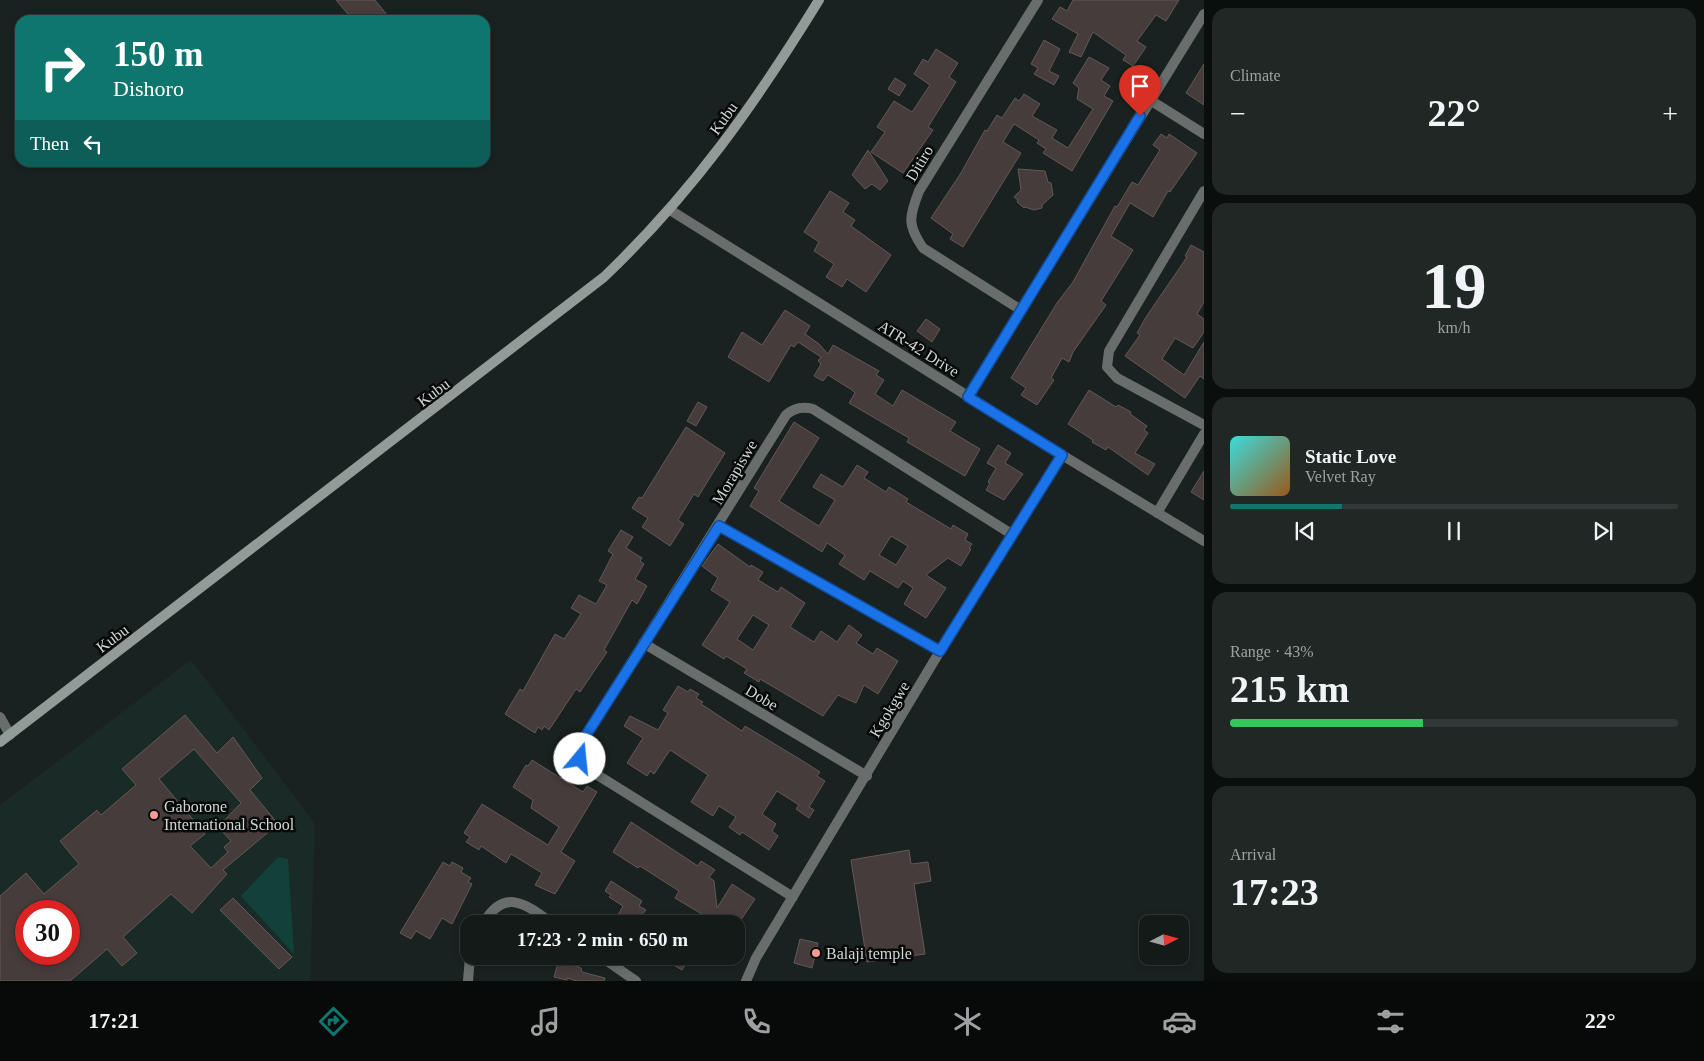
<!DOCTYPE html>
<meta charset="utf-8">
<style>
:root{--surface:#131a18;--page:#202725;--text:#f1f3f6;--muted:#9da1a2;--line:#323837;--accent:#0f766e}
body{margin:0;font-family:Georgia,serif;background:var(--page);color:var(--text);height:100vh;display:flex;flex-direction:column;font-size:19px;white-space:nowrap}
*{box-sizing:border-box;margin:0}
p{font-size:16px;color:var(--muted)}
.icon{flex:none;width:28px;height:28px;fill:none;stroke:currentColor;stroke-width:2;stroke-linecap:round;stroke-linejoin:round}
.map{position:relative;flex:1;overflow:hidden}
.details{display:flex;flex-direction:column;gap:8px;padding:8px;background:#0a0e0d;width:500px}
.details>*{flex:none}
.hud{position:absolute;left:15px;top:15px;width:475px;height:152px;border-radius:15px;box-shadow:0 2px 8px #0003,0 0 0 1px var(--line);background:#0f766e;color:#fff;overflow:hidden}
.needle{width:32px;rotate:84deg}
.buttons{position:absolute;left:1139px;top:915px;display:grid;gap:10px}
.buttons a{display:grid;place-items:center;width:50px;height:50px;border-radius:10px;background:var(--surface);box-shadow:0 2px 8px #0003,0 0 0 1px var(--line);font-size:25px}
.speed{position:absolute;left:15px;top:900px;display:flex;gap:10px;font-size:25px;font-weight:700;text-align:center}
.speed>*{display:grid;place-content:center;width:65px;height:65px;border-radius:50%;background:var(--surface);box-shadow:0 2px 8px #0003,0 0 0 1px var(--line);line-height:1}
.speed .limit{border:8px solid #d22;background:#fff;color:#111}
.pin{position:absolute;display:grid;place-items:center;width:42px;height:42px;color:#fff;margin:-51px -21px;border-radius:50% 50% 50% 0;rotate:-45deg;box-shadow:0 0 5px #0007}
.pin .icon{rotate:45deg}
.me{position:absolute;width:55px;margin:-28px;rotate:17deg;stroke-linejoin:round;filter:drop-shadow(0 0 4px #0008)}
.turn{display:flex;align-items:center;gap:18px;height:105px;padding:0 15px;font-size:22px}
.turn .icon{width:65px;height:65px;stroke-width:2.5}
.turn b{display:block;font-size:35px;line-height:42px}
.then{display:flex;align-items:center;height:48px;padding:0 15px;background:#0003;gap:10px;font-size:19px}
.big{font-size:38px;font-weight:600;line-height:1.1}
.details .card{flex:1;display:flex;flex-direction:column;justify-content:center;gap:8px;min-width:0;padding:0 18px;border-radius:15px;background:var(--page)}
.details .dial{align-items:center;gap:0}
.dial b{font-size:65px;line-height:1}
.song{display:flex;align-items:center;gap:15px}
.cover{width:60px;height:60px;border-radius:8px;background:linear-gradient(135deg,hsl(180 70% 55%),hsl(30 70% 35%))}
.played{height:5px;border-radius:2px;background:linear-gradient(90deg,var(--accent) 25%,var(--line) 25%)}
.keys{display:flex;justify-content:space-around;direction:ltr}
.heat{display:flex;justify-content:space-between;align-items:center;font-size:28px;direction:ltr}
.charge{height:8px;border-radius:4px;background:linear-gradient(90deg,#34c759 43%,var(--line) 0)}
.trip{position:absolute;left:460px;top:915px;width:285px;height:50px;border-radius:15px;background:var(--surface);box-shadow:0 2px 8px #0003,0 0 0 1px var(--line);font-weight:600;line-height:50px;text-align:center}
.dock{display:flex;height:80px;justify-content:space-around;align-items:center;background:#080a0a;color:var(--muted)}
.dock .icon{width:35px;height:35px}
.dock .active{color:var(--accent)}
.dock b{font-size:22px;color:var(--text)}
main{display:flex;flex:1;min-height:0}
.map>svg:first-child{display:block}
.built{fill:#1a2b27;fill-rule:evenodd}
.green{fill:#114139}
.building{fill:#463c3b;stroke:#635857;fill-rule:evenodd}
.lines{fill:none;stroke-linecap:round;stroke-linejoin:round}
.minor{stroke:#696e6c;stroke-width:10}
.secondary{stroke:#939b99;stroke-width:10}
.route-casing{stroke:#114b97;stroke-width:12}
.route{stroke:#1a73e8;stroke-width:9}
.poi-dot{fill:#f59c91;stroke:#070a09;stroke-width:2}
.labels{text-anchor:middle;stroke-width:5;stroke-linejoin:round;paint-order:stroke}
.street-label{font-size:16px;fill:#d1d7d6;stroke:#070a09}
.poi-label{font-size:16px;fill:#d1d7d6;stroke:#070a09;text-anchor:start}
</style>
<main>
<div class="map">
<svg width="1204" height="981" viewBox="0 0 1204 981">
<rect width="100%" height="100%" fill="#192220"/>
<path class="built" d="M191,660L315,824L310,981H0V805ZM26,911H69V954H26Z"/>
<path class="green" d="M278,857L288,859L294,954L241,896Z"/>
<path class="building" d="M336,0H375L387,15L381,20H353Z
M1073,0H1179L1166,21L1156,15L1137,41L1146,47L1133,66L1123,60L1126,55L1093,32L1081,57L1069,52L1078,34L1052,19L1060,7L1067,11Z
M1044,40L1060,49L1049,71L1059,76L1054,85L1034,74L1038,68L1031,64Z
M936,49L958,63L949,77L956,82L928,127L933,130L903,173L871,152L885,132L877,127L894,101L912,112L930,85L914,74L923,59L928,62Z
M1089,57L1109,68L1101,80L1110,86L1104,96L1113,101L1072,171L1043,153L1046,149L1037,143L1039,140L1014,124L1003,142L1021,153L963,247L950,239L953,234L931,218L961,173L985,130L987,131L997,115L1002,118L1015,98L1019,101L1024,94L1040,104L1032,116L1057,130L1052,138L1068,148L1093,109L1077,99L1079,88L1073,83Z
M1204,64V105L1186,93Z
M895,78L906,85L899,96L888,89Z
M1161,134L1167,138L1169,134L1197,153L1170,192L1168,191L1153,217L1130,203L1111,236L1133,250L1101,301L1106,305L1073,352L1069,362L1062,358L1051,378L1054,380L1037,405L1021,395L1026,388L1011,378L1057,303L1073,282L1115,206L1117,207L1132,182L1138,185L1160,150L1153,145Z
M868,150L888,181L880,190L872,184L865,189L852,175Z
M1018,169L1045,171L1048,182L1051,183L1053,195L1042,205V208L1034,210L1025,207L1024,208L1017,202L1018,200L1014,197L1021,190Z
M830,191L849,203L843,212L855,220L851,226L891,255L866,292L847,279L842,287L826,277L834,264L814,251L819,242L804,232Z
M1191,245L1204,252V302L1197,314L1204,319V332L1193,348L1175,338L1162,359L1184,375L1204,342V379L1200,376L1185,398L1125,356L1140,335L1137,333L1146,317L1187,257L1185,256Z
M785,310L810,326L805,334L819,344L828,354L833,345L879,371L876,375L884,380L875,394L893,406L902,390L956,422L950,431L980,449L965,476L907,442L909,438L849,403L855,393L852,390L828,375L823,381L814,376L821,364L818,361L821,357L798,342L794,347L791,345L769,382L728,357L742,332L762,345Z
M926,319L940,329L932,342L917,331Z
M1089,390L1116,407L1118,405L1131,412L1130,414L1147,426L1144,430L1148,433L1135,453L1155,464L1148,475L1108,447L1106,450L1092,442L1093,440L1068,424Z
M698,402L707,407L696,426L687,421Z
M794,422L819,438L779,501L819,526L835,500L813,487L821,474L843,487L857,465L868,472L864,478L886,492L889,487L908,499L906,502L951,529L953,525L968,534L965,540L972,544L969,548L971,549L961,566L948,558L926,575L946,588L926,618L904,604L913,588L903,581L898,588L870,571L864,580L839,564L845,555L827,543L822,552L750,506L759,491L754,488ZM891,536L908,546L896,565L879,555Z
M686,427L725,453L698,497L694,494L678,520L684,524L670,546L642,527L648,518L632,508L639,497L642,498Z
M998,445L1011,453L1005,463L1023,474L1004,500L986,490L990,483L988,482L996,468L987,463Z
M1204,471V500L1191,492Z
M621,530L633,537L626,548L642,558L640,561L644,564L635,579L647,586L637,604L632,600L604,650L607,652L580,692L576,689L549,730L544,726L542,730L538,727L535,733L505,714L520,689L523,691L555,634L564,639L581,614L571,608L579,595L596,604L607,585L599,581L613,554L608,551Z
M718,544L750,567L751,565L763,572L758,580L778,592L781,587L805,603L790,627L814,642L821,631L837,642L849,625L862,635L856,643L873,654L877,648L898,661L878,694L864,685L856,703L838,695L823,716L760,679L759,682L744,673L747,669L726,656L724,659L702,645L730,602L711,590L718,578L702,566ZM753,615L769,625L753,650L737,639Z
M678,686L688,692L690,689L699,694L696,698L703,702L701,704L742,731L745,726L806,763L820,772L817,776L825,781L809,807L814,810L809,818L796,809L799,805L777,791L762,814L776,824L772,831L778,836L769,850L742,832L740,835L729,827L736,817L719,806L713,816L691,802L708,775L670,750L654,774L650,771L647,776L627,763L643,738L624,726L630,716L658,730L668,713L663,710Z
M185,715L217,753L233,737L262,778L250,790L278,824L223,870L227,874L192,913L171,894L123,937L137,953L122,966L107,949L70,981H0V896L26,873L44,894L79,864L60,841L97,810L101,815L136,785L122,769ZM194,749L241,803L218,827L231,841L224,847L228,852L211,868L190,846L205,834L159,779ZM26,911H69V954H26Z
M532,760L583,792L587,786L597,792L561,852L575,861L555,894L535,885L542,873L511,854L506,863L481,846L479,850L466,842L470,837L464,833L482,804L548,845L559,827L531,808L533,800L513,787L526,765L528,766Z
M631,822L698,866L701,861L715,870L709,877L714,881L717,908L732,884L755,899L738,924H707L710,919L675,898L679,891L640,866L638,868L613,852Z
M909,850L911,864L928,862L931,881L914,884L925,954L867,962L851,860Z
M443,862L450,866L452,862L463,868L461,872L471,878L468,882L472,884L452,924L442,918L430,939L416,931L411,939L400,933Z
M611,881L642,901L639,906L646,910L641,916L654,924H613L623,906L609,897L611,895L605,891Z
M233,898L292,957L279,969L220,910Z
M800,939L818,943L812,968L794,963Z
M560,956L572,961L571,964L581,968L582,972L605,978L604,981H577L567,978V980L554,977Z
M659,956H691L682,970Z"/>
<g class="lines">
<path class="minor" d="M1150,100L1204,134
M1204,191L1109,351L1107,367L1117,378L1204,425
M670,210L1062,455L1204,541
M1021,310L923,248C907,225 909,217 919,191L1038,0
M968,397L1204,14
M1157,513L1204,434
M719,526L940,651
M643,643L867,776
M0,717L10,735
M793,897L591,771L579,759L583,740L786,415C794,408 802,406 813,409L1013,535
M483,924C505,886 527,905 553,924
M600,956L636,981
M468,981L470,956
M746,981L756,958L940,651L1062,455"/>
<path class="secondary" d="M0,742L604,277C693,192 755,104 819,0"/>
</g>
<g class="lines">
<defs>
<path id="route" d="M580,759L583,740L719,526L940,651L1062,455L968,397L1140,116"/>
</defs>
<use href="#route" class="route-casing"/>
<use href="#route" class="route"/>
</g>
<g class="poi-dot">
<circle cx="154" cy="815" r="5"/>
<circle cx="816" cy="953" r="5"/>
</g>
<g class="labels">
<g class="street-label">
<text transform="translate(723 118) rotate(-54)" y="6">Kubu</text>
<text transform="translate(919 163) rotate(-59)" y="6">Ditiro</text>
<text transform="translate(919 348) rotate(32)" y="6">ATR-42 Drive</text>
<text transform="translate(433 392) rotate(-37)" y="6">Kubu</text>
<text transform="translate(734 472) rotate(-59)" y="6">Morapiswe</text>
<text transform="translate(112 638) rotate(-37)" y="6">Kubu</text>
<text transform="translate(762 697) rotate(31)" y="6">Dobe</text>
<text transform="translate(889 709) rotate(-59)" y="6">Kgokgwe</text>
</g>
<g class="poi-label">
<text x="164" y="812">Gaborone<tspan x="164" dy="18">International School</tspan></text>
<text x="826" y="959">Balaji temple</text>
</g>
</g>
</svg>
<div class="buttons">
<a><svg class="needle" viewBox="-14 -14 28 28"><path d="M0-13l5 13h-10z" fill="#e53935"/><path d="M0 13l5-13h-10z" fill="#9da1a2"/></svg></a>
</div>
<div class="speed"><div class="limit">30</div></div>
<div class="pin" style="left:1140px;top:116px;background:#d93025"><svg class="icon" aria-label="arrive" viewBox="0 0 24 24"><path d="M6 21V4h12l-3 4 3 4H6"/></svg></div>
<svg class="me" style="left:580px;top:759px" viewBox="-20 -20 40 40"><circle r="19" fill="#fff"/><path d="M0-13L10 11 0 6-10 11z" fill="#1a73e8"/></svg>
<div class="trip">17:23 · 2 min · 650 m</div>
<div class="hud">
<div class="turn"><svg class="icon" aria-label="right" viewBox="0 0 24 24"><path d="M7 20v-9h11M14 6l5 5-5 5"/></svg><div><b>150 m</b>Dishoro</div></div>
<div class="then">Then<svg class="icon" aria-label="left" viewBox="0 0 24 24"><path d="M17 20v-9H6M10 6l-5 5 5 5"/></svg></div>
</div>
</div>
<section class="details">
<div class="card"><p>Climate</p>
<div class="heat"><a>−</a><b class="big">22°</b><a>+</a></div>
</div>
<div class="card dial"><b>19</b><p>km/h</p></div>
<div class="card">
<div class="song"><i class="cover"></i><div><b>Static Love</b><p>Velvet Ray</p></div></div>
<div class="played"></div>
<div class="keys"><svg class="icon" aria-label="previous" viewBox="0 0 24 24"><path d="M18 5L8 12l10 7zM5 5v14"/></svg><svg class="icon" aria-label="pause" viewBox="0 0 24 24"><path d="M8 5v14M16 5v14"/></svg><svg class="icon" aria-label="next" viewBox="0 0 24 24"><path d="M6 5l10 7-10 7zM19 5v14"/></svg></div>
</div>
<div class="card"><p>Range · 43%</p><b class="big">215 km</b><div class="charge"></div></div>
<div class="card"><p>Arrival</p><b class="big">17:23</b></div>
</section>
</main>
<nav class="dock">
<b>17:21</b>
<svg class="icon active" aria-label="directions" viewBox="0 0 24 24"><path d="M12 3l9 9-9 9-9-9zM9 14v-3h6M13 9l2 2-2 2"/></svg>
<svg class="icon" aria-label="music" viewBox="0 0 24 24"><path d="M9 18V5l10-2v13"/><circle cx="6" cy="18" r="3"/><circle cx="16" cy="16" r="3"/></svg>
<svg class="icon" aria-label="phone" viewBox="0 0 24 24"><path d="M5 4h4l2 5-3 2q2 4 5 5l2-3 5 2v4C11 20 4 13 5 4z"/></svg>
<svg class="icon" aria-label="climate" viewBox="0 0 24 24"><path d="M12 3v18M4 7l16 10M4 17L20 7"/></svg>
<svg class="icon" aria-label="car" viewBox="0 0 24 24"><path d="M5 17H2v-5l4-1 3-4h7l3 4 3 1v5h-3M9 17h6M6 11h13"/><circle cx="7" cy="17" r="2"/><circle cx="17" cy="17" r="2"/></svg>
<svg class="icon" aria-label="filters" viewBox="0 0 24 24"><path d="M4 7h16M4 17h16"/><circle cx="9" cy="7" r="2"/><circle cx="15" cy="17" r="2"/></svg>
<b>22°</b>
</nav>
